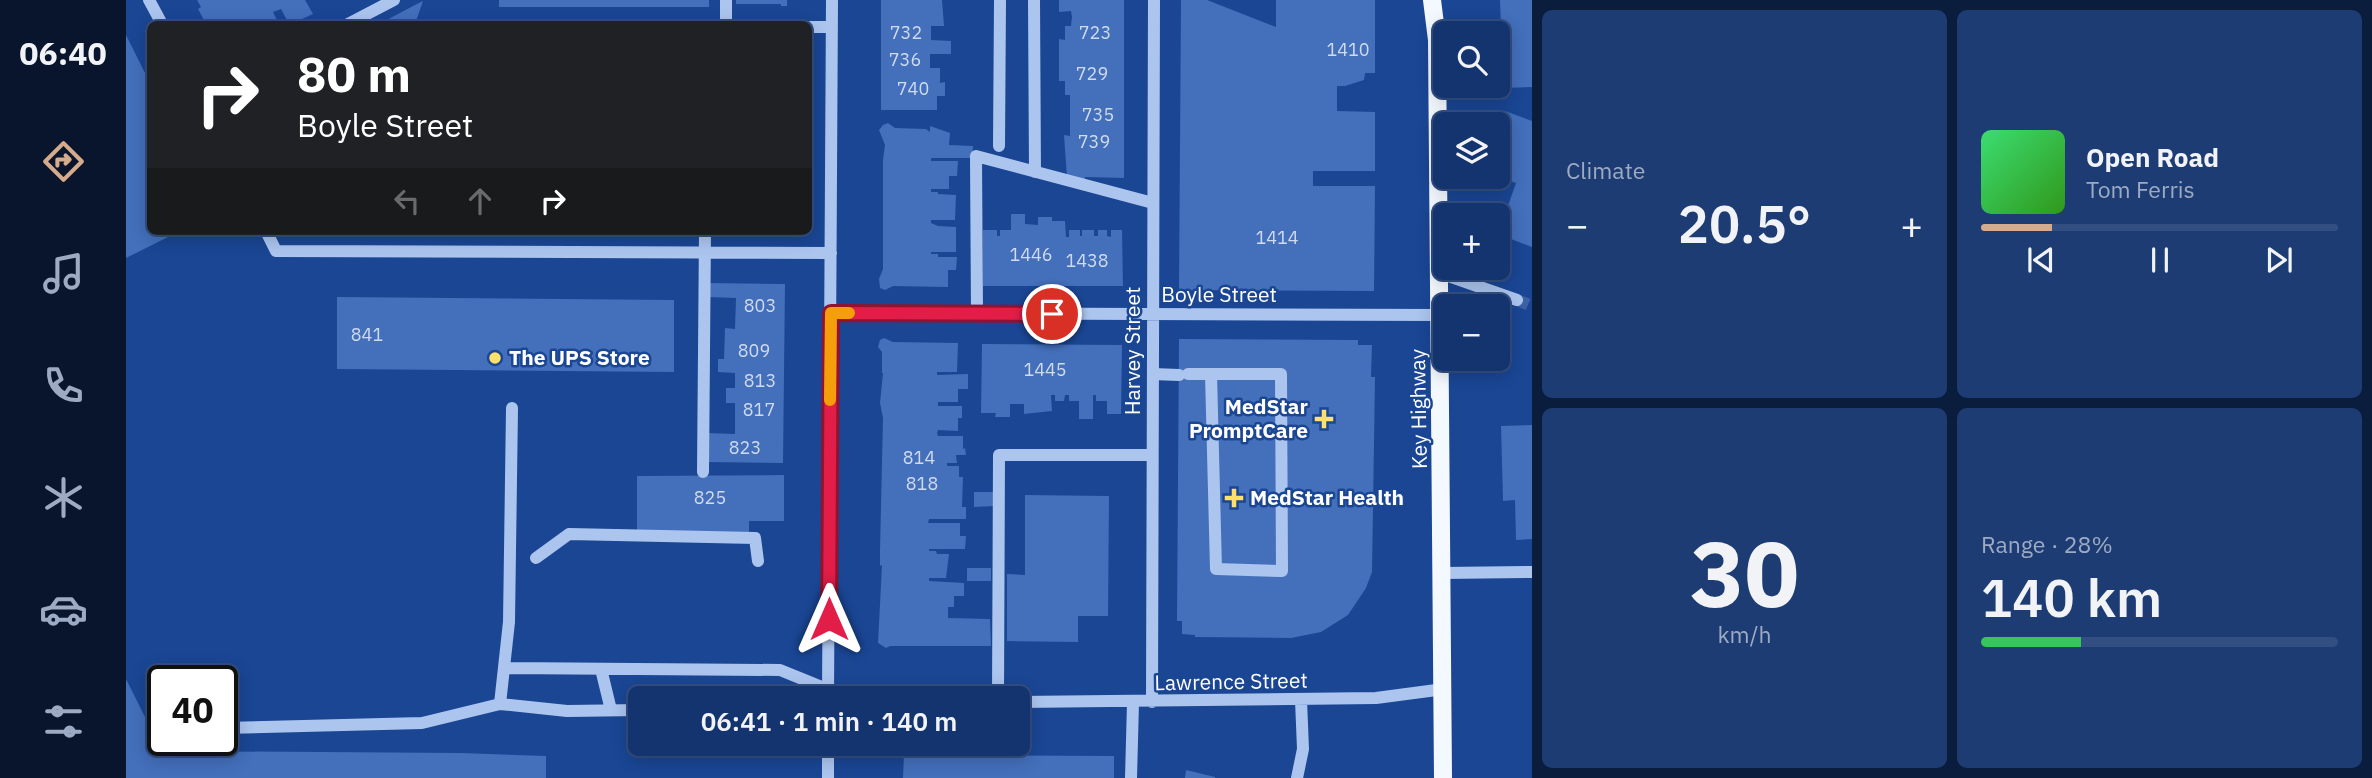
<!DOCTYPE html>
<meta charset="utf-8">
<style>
:root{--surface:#14346f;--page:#1d3c74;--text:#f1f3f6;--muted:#9daac3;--line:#334f82;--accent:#d6ab8b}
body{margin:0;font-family:"IBM Plex Sans",sans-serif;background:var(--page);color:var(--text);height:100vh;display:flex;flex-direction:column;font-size:26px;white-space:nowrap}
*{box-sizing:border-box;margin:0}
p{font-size:23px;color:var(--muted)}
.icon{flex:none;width:38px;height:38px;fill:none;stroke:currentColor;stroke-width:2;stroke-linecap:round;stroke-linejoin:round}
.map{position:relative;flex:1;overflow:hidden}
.panel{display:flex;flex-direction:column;gap:10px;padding:10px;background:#0b1d3d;width:840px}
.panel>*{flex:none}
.banner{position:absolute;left:21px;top:21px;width:665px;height:214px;border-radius:10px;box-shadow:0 4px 18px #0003,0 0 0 2px var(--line);background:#202124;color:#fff;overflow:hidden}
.controls{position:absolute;left:1307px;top:21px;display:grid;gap:14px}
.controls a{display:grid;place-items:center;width:77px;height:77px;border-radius:10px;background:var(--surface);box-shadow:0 4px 18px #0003,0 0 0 2px var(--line);font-size:35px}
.speed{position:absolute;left:21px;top:665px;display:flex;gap:14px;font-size:35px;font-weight:700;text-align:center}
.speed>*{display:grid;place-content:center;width:91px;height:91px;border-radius:50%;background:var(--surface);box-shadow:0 4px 18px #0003,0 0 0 2px var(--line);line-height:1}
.speed .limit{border:4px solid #111;border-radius:10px;background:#fff;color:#111}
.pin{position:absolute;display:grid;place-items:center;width:60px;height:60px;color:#fff;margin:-30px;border:4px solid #fff;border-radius:50%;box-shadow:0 2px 7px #0007}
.me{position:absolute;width:77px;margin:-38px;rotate:0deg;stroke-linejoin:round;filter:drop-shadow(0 0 5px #0008)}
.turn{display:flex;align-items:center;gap:24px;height:147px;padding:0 35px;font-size:32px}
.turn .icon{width:91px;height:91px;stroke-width:2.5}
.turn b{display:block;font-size:49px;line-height:60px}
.lanes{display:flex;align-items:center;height:66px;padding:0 35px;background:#0003;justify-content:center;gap:35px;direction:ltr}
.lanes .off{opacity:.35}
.big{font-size:52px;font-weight:600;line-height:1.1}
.panel .card{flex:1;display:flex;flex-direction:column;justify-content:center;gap:10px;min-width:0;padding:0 24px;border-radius:10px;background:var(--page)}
.panel .dial{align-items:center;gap:0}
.dial b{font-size:91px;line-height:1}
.song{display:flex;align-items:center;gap:21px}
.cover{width:84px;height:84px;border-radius:10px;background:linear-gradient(135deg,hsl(140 70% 55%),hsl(110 70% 35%))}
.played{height:7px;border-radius:4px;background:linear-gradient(90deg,var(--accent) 20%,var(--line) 20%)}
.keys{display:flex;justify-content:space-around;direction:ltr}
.heat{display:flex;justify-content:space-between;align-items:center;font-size:38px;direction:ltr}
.charge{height:10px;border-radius:5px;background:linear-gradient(90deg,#34c759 28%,var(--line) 0)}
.panel .tiles{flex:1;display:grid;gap:10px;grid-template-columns:repeat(2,1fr)}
.trip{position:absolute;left:502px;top:686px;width:402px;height:70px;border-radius:10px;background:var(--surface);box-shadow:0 4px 18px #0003,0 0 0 2px var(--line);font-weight:600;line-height:70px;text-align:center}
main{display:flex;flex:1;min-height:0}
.menu{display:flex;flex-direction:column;width:126px;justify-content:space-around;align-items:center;background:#08152c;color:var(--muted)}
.menu .icon{width:49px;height:49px}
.menu .active{color:var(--accent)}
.menu b{font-size:32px;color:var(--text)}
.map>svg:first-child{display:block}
.building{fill:#436fbb}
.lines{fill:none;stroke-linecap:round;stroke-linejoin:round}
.minor-tunnel{stroke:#3c62a4;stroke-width:12;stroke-dasharray:12 6;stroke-linecap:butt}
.minor{stroke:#acc5ef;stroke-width:12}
.major{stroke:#f4f8ff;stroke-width:18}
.route-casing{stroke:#92132f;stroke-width:18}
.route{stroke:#e11d48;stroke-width:12}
.slow{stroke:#f59e0b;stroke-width:12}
.poi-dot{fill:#ffe06a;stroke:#1a4694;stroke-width:2.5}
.labels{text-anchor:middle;stroke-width:5;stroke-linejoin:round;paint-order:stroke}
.number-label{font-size:18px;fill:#d0dbee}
.street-label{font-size:21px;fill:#fff;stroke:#1a4694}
.poi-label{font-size:21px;font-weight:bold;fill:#fff;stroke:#1a4694;text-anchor:start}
</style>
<main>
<nav class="menu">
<b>06:40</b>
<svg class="icon active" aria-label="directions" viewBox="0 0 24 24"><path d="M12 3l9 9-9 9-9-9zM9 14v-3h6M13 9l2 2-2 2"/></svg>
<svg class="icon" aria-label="music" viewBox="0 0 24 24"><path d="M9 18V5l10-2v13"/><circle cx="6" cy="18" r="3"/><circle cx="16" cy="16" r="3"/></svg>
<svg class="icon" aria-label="phone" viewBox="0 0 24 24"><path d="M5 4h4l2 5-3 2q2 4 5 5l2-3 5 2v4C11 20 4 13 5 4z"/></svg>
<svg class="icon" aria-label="climate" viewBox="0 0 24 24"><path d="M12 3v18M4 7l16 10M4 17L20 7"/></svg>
<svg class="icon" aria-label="car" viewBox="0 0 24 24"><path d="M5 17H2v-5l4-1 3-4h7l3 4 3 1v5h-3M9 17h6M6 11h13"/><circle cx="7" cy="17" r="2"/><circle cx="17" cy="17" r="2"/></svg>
<svg class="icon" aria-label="filters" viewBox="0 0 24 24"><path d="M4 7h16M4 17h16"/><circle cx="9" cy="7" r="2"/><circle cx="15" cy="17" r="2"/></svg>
</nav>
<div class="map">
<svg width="1406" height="778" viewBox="0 0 1406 778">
<rect width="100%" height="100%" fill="#1a4694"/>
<path class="building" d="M71,0H179L187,14L165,24H163L155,9L147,12L153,24H80L72,9L75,7Z
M373,0H583V7H373Z
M610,0H661V6H655V4H610Z
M755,0H816L818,26H805V40L825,41V54H804V68H814V83L819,82V96H811V110H755Z
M933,0H998V178L959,177V184L941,178L938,135L944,136V95H939V81H933V39L939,40V26H945L946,17L945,11L933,12Z
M1055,0H1081L1150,27V0H1249V73H1239L1238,80L1219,86H1211V111L1249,112V171H1187V186H1249L1248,291L1053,290Z
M1374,0H1406V87L1377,88Z
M297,1L289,24H253L289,5Z
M0,35L24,83V231H54L0,258Z
M1379,111L1406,121V247L1372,234L1390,183L1379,179Z
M762,123L769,128L800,129L804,132V126L824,133L823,145L847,146L846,158H805V161H832L831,176H823V189H805V192H812V194L830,195L829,220H805V223L812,226L830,227V252H805V254H812V257H831L830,270H822V287L767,286L759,290L754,288L753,279L757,269V160L759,145L753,130L757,125Z
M885,214H899V224L912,225V217H926V221H939L940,237H943V230H954V236H956V230H968V236H972V230H981V236L985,237V230H996L997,286H857V230H871V236H874V230H885Z
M582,283L659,284L657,463L581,462V433L609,434V403H600V388H609V373L592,372V359H598L599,328L609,329L610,298L582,297Z
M211,297L548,300V372L211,369Z
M758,338L767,342L832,343L831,372H811V375L842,374V389H832V402H812V406H836V418H832V431L812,430L811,433L812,436H837V449L839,448L840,455H830L831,463H821V466H833V477H837L836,507H840V519H803L802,523H834V536H840L839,549H803V551H810L811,554H823L820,578H803V581L838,583V596H828V607H822V618L864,619L865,646H764L760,648L752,643L756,565L754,566V550L757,418L754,403L757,373H756V352L752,347L754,340Z
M1053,339L1232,340V345H1246L1245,377H1249L1246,572L1240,588L1222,615L1195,632L1165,638L1069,637V635L1056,634V621H1051Z
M856,344L996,345L995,414H981V401H970V395H967V419H953V401H943V395H939L938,401H929V395H925L926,411L898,414V404H884V417H869L870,413H855Z
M1406,425V539L1390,540L1389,500L1377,501L1375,426Z
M658,475V521H623V532H511V476Z
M848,492H867L868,506L848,507Z
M899,495L983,496L982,616H952V642L881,641V574L899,575Z
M841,568H865V581H841Z
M0,679L36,751L334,753L420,756V778H0Z
M778,755L988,756V778H777Z
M1060,770L1089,777V778H1059Z"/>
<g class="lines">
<path class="minor-tunnel" d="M1391,300L1406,306"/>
<path class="minor" d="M23,0L36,24
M908,0L909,172
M222,24L268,0
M600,24V0
M682,27H706
M873,146L874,0
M140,231L150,251L705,253
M1314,273L1391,300
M705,313L1314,315
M851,314L850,156L1027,203
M1027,374L1053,375
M1062,374H1155L1156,571L1090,569L1085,374
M577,472L579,231
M410,558L443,534L629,538L632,561
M1317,573L1406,572
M378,668L654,670L723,698
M475,669L485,710
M680,698L702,692
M702,698L706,0
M872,698L873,455H1026
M892,702L1250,698L1318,689
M1026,702L1028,0
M374,704L383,622L386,408
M96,728L296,723L374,704L441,711L514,710
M702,744V778
M1005,778L1007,703
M1171,778L1177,749L1175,700"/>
<path class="major" d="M1306,0L1311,40L1317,778"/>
</g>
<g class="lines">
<defs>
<path id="route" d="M703,619L705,313L926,314"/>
</defs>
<use href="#route" class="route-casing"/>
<use href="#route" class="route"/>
<path class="slow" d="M704,400L705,313H723"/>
</g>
<g class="poi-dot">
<circle cx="369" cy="358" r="7"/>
<path d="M1194.5 408.5h7v7h7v7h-7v7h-7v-7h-7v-7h7z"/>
<path d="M1104.5 487.5h7v7h7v7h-7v7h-7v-7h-7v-7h7z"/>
</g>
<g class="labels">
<g class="number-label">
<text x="780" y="39">732</text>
<text x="969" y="39">723</text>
<text x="1222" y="56">1410</text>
<text x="779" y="66">736</text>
<text x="966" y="80">729</text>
<text x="787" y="95">740</text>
<text x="972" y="121">735</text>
<text x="968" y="148">739</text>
<text x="1151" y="244">1414</text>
<text x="905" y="261">1446</text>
<text x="961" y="267">1438</text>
<text x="634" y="312">803</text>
<text x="241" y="341">841</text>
<text x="628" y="357">809</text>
<text x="919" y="376">1445</text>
<text x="634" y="387">813</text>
<text x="633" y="416">817</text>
<text x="619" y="454">823</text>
<text x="793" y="464">814</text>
<text x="796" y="490">818</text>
<text x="584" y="504">825</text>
</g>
<g class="street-label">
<text x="1093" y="302">Boyle Street</text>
<text transform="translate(1007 351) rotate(-90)" y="7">Harvey Street</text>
<text transform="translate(1293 409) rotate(-91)" y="7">Key Highway</text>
<text transform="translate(1105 682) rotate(-1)" y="7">Lawrence Street</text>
</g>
<g class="poi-label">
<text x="383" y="365">The UPS Store</text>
<text x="1182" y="414" text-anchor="end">MedStar<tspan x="1182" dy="24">PromptCare</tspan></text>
<text x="1124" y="505">MedStar Health</text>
</g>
</g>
</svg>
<div class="controls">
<a><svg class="icon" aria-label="search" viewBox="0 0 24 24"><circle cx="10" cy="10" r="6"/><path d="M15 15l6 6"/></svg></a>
<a><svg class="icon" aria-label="layers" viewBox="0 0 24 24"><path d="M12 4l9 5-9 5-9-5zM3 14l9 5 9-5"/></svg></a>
<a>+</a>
<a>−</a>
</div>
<div class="speed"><div class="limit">40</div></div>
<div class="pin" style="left:926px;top:314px;background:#d93025"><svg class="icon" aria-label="arrive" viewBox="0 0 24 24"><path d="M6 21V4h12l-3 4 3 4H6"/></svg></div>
<svg class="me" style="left:703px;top:619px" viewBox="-20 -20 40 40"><path d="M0-17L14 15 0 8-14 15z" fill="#e11d48" stroke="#fff" stroke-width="4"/></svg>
<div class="trip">06:41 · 1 min · 140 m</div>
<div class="banner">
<div class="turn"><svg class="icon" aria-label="right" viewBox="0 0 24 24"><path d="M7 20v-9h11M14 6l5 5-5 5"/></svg><div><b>80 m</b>Boyle Street</div></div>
<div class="lanes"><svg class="icon off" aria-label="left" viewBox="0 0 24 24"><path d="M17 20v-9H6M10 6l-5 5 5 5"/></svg><svg class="icon off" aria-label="ahead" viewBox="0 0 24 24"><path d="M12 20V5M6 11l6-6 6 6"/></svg><svg class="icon" aria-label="right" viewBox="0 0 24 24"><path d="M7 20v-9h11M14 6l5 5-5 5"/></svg></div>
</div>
</div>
<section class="panel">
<div class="tiles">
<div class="card"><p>Climate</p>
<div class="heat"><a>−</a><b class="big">20.5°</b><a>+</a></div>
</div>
<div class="card">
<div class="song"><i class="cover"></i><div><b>Open Road</b><p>Tom Ferris</p></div></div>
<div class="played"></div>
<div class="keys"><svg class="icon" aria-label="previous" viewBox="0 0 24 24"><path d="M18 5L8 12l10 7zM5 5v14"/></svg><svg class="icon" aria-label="pause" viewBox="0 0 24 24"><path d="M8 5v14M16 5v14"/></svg><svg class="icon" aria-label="next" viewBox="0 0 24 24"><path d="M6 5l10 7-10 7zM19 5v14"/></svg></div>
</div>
<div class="card dial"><b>30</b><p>km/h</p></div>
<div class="card"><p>Range · 28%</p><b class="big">140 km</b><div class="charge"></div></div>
</div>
</section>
</main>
